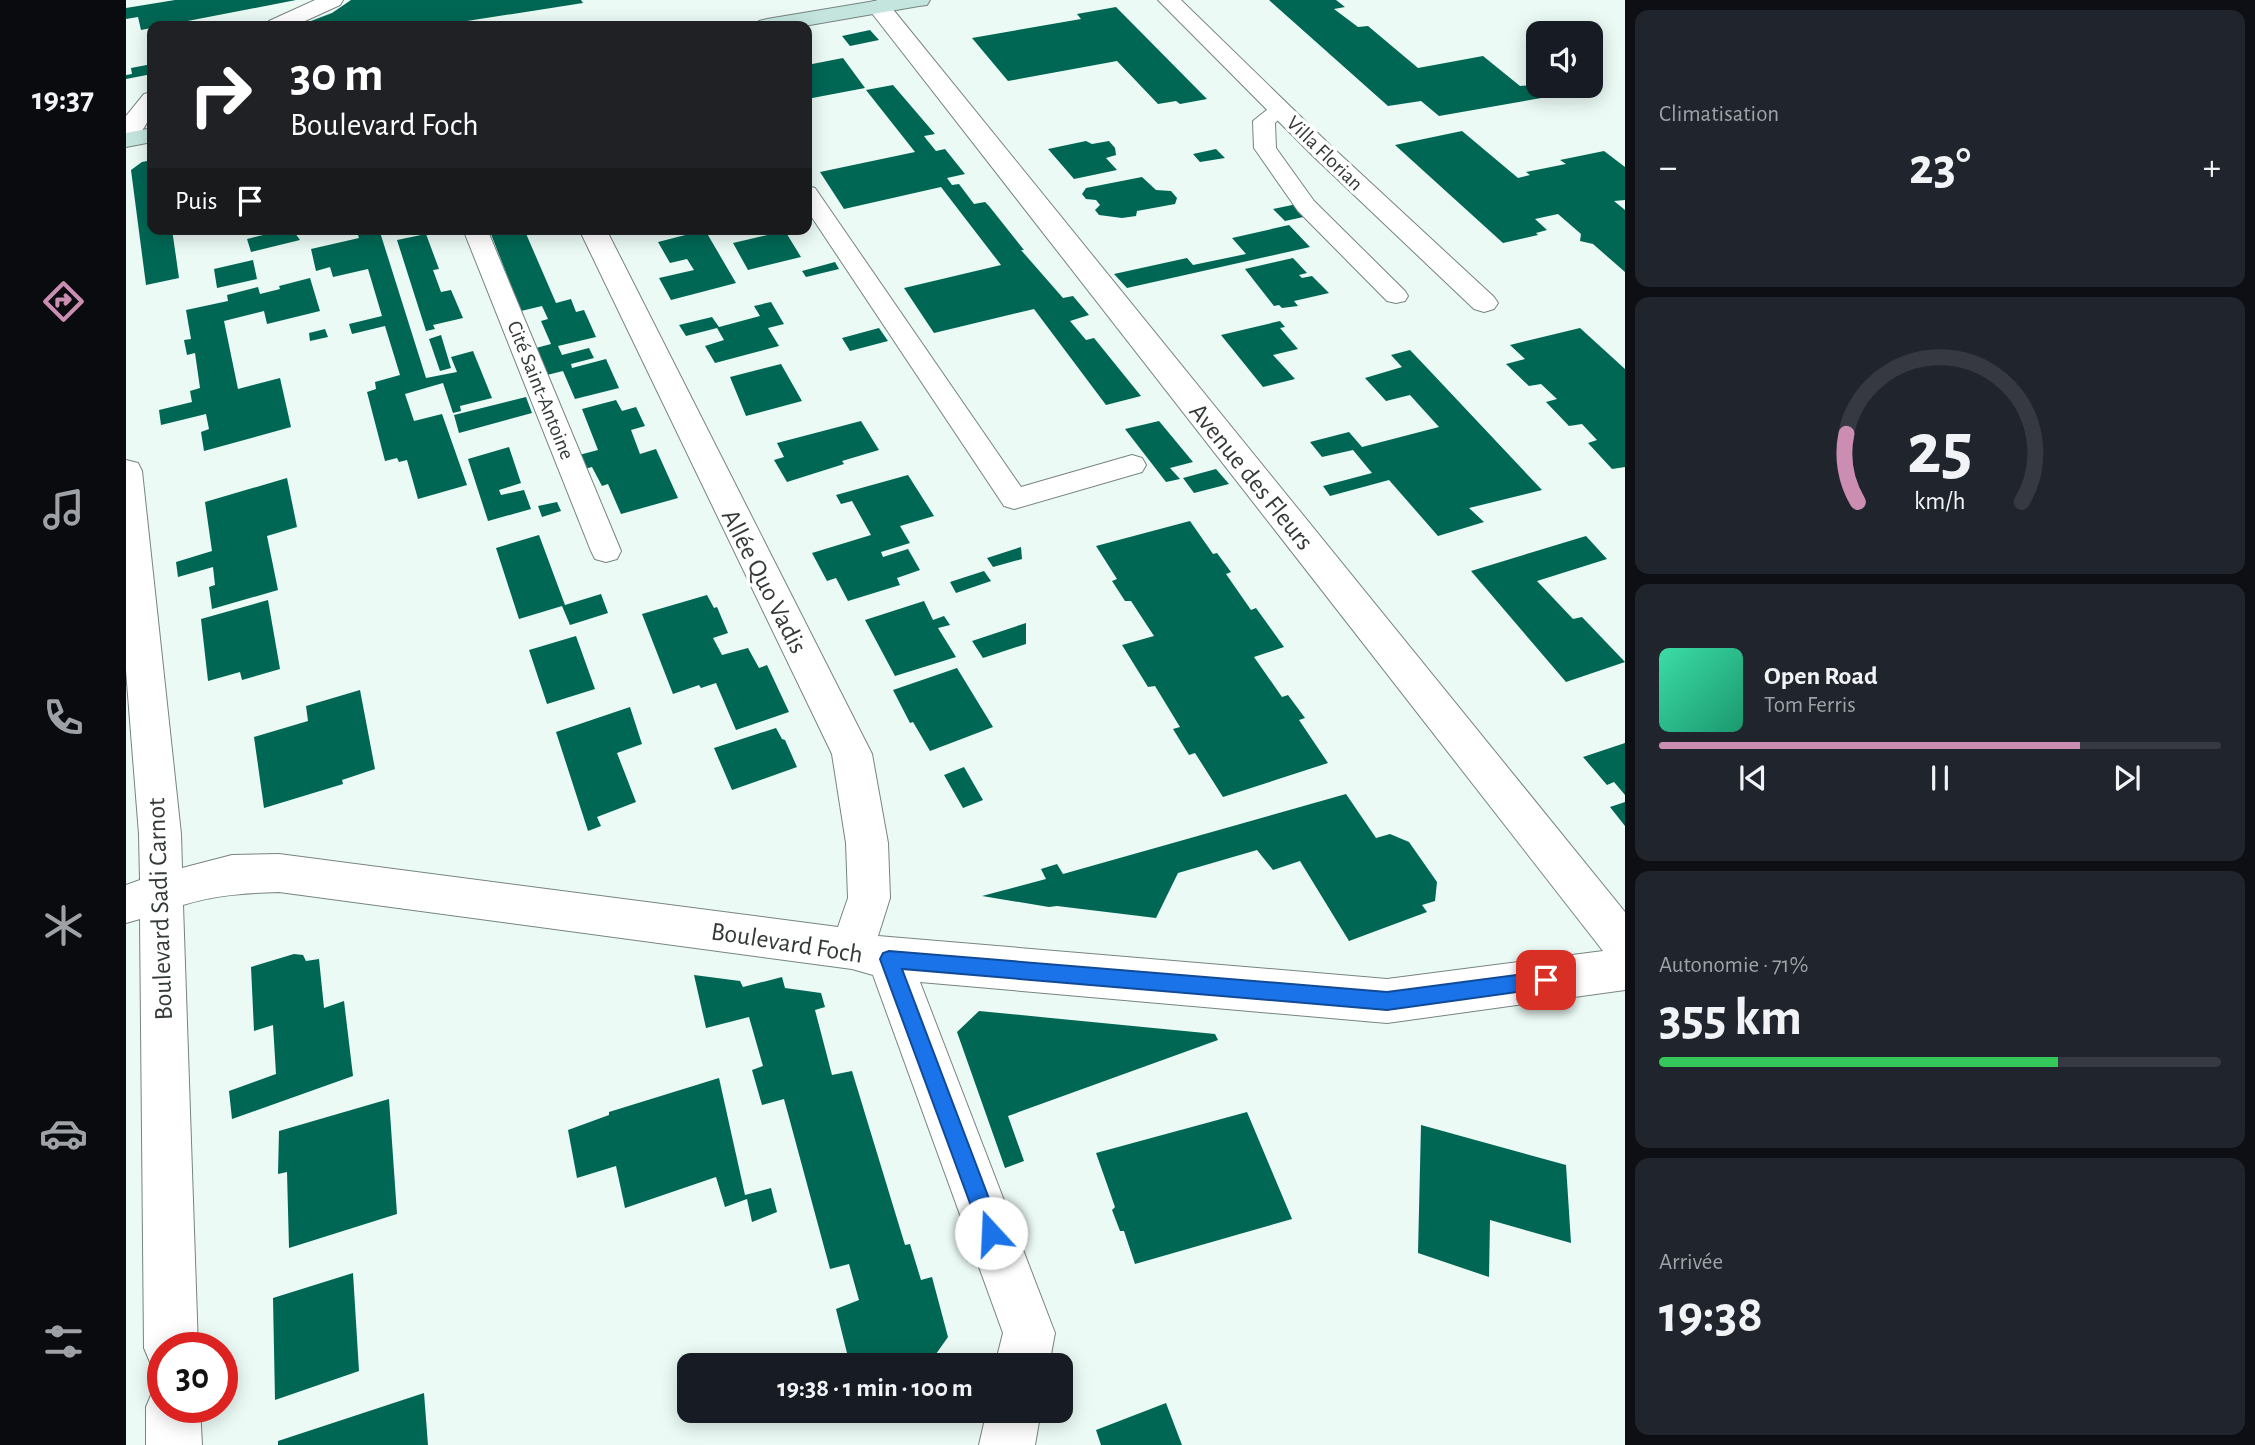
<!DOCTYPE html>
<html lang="fr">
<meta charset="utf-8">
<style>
:root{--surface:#171b24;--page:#20242c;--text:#f1f3f6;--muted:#9ea1a6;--line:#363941;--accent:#cb8db2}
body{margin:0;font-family:"Alegreya Sans",sans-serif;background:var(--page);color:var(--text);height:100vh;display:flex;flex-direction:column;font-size:26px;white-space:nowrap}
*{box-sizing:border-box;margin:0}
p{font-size:23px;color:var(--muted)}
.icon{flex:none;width:38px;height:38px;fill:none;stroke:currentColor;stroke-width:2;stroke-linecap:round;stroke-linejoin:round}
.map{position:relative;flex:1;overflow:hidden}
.side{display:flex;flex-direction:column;gap:10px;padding:10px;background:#0d0f14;width:630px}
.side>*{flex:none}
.banner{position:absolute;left:21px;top:21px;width:665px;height:214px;border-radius:14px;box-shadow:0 4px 18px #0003;background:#202124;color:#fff;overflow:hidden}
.tools{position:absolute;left:1400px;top:21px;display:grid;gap:14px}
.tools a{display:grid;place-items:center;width:77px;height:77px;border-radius:14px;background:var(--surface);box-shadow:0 4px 18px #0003;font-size:35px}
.speed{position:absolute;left:21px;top:1332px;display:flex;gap:14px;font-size:35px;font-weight:700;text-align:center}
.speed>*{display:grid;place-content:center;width:91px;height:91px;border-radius:50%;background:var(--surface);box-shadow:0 4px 18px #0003;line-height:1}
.speed .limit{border:10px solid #d22;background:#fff;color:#111}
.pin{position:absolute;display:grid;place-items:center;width:60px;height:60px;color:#fff;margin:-30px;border-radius:14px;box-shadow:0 4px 10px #0006}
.me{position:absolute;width:77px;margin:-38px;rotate:340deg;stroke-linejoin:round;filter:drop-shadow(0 0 5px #0008)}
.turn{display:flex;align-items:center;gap:24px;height:147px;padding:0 28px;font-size:32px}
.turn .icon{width:91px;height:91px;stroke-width:2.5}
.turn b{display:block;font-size:49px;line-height:60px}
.then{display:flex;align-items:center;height:66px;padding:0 28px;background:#0003;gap:14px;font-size:26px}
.big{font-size:52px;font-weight:600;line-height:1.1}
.side .widget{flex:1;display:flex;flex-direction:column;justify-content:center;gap:10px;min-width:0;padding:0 24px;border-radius:14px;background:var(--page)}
.side .dial{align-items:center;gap:0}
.dial svg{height:182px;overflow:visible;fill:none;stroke:var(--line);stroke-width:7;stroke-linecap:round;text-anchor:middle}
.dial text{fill:var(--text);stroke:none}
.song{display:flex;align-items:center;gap:21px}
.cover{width:84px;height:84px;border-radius:10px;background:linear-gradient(135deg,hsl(160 70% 55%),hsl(160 70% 35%))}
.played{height:7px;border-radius:4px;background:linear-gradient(90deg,var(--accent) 75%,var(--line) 75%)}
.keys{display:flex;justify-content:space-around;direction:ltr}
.heat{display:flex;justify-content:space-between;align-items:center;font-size:38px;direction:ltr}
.charge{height:10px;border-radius:5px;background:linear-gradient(90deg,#34c759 71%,var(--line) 0)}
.trip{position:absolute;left:551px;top:1353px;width:396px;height:70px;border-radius:14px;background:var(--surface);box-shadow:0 4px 18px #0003;font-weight:600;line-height:70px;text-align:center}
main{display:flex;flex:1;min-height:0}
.menu{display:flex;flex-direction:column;width:126px;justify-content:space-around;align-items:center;background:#090b0e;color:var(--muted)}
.menu .icon{width:49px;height:49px}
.menu .on{color:var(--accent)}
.menu b{font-size:32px;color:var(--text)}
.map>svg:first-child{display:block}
.building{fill:#006754}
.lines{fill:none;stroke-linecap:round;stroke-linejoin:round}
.lane-casing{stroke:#778480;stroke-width:2}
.street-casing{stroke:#778480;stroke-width:2}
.secondary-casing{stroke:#778480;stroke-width:2}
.lane{fill:#fff;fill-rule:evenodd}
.street{fill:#fff;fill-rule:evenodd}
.secondary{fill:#c4e5de;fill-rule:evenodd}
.route{fill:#1a73e8;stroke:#114b97;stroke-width:2}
.labels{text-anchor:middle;stroke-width:7;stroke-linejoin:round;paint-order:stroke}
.far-street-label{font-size:21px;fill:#343a38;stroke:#fff}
.street-label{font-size:26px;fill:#343a38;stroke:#fff}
</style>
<main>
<nav class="menu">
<b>19:37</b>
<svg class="icon on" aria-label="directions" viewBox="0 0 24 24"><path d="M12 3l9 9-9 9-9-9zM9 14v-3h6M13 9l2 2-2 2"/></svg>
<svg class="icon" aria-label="music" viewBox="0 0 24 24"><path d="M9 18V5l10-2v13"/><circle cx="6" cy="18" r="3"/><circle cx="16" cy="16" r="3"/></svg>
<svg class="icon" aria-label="phone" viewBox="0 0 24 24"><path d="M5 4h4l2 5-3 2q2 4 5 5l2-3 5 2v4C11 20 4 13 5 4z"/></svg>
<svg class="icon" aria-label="climate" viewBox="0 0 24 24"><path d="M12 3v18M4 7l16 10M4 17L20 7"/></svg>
<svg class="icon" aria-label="car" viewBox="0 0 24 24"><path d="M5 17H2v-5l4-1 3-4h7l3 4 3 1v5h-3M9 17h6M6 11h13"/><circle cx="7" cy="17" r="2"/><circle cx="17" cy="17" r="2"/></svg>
<svg class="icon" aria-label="filters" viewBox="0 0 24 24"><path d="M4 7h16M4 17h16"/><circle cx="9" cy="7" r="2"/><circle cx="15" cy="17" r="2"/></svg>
</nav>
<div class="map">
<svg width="1499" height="1445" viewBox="0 0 1499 1445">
<rect width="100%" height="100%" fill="#ebfaf5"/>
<path class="building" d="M49,0H170L15,30L12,17L0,19V8Z
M225,0H455L457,3L309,26L177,24L206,13Z
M1143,0H1210L1219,7L1208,9L1232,27L1242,26L1292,68L1357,56L1394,86L1405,85L1421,97L1313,116L1295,101L1262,106Z
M990,7L1081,99L1054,104L1050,101L1032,104L991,61L882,81L846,38L955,19L951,14Z
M744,30L753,40L724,46L716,36Z
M717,58L739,88L681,99V65Z
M26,64V74L0,79V75L6,74L5,68Z
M767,85L809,134L798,136L801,140L810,151L819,149L839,174L821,178L826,185L833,184L848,204L859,202L863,206L898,250H895L937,298L947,296L963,315L944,321L960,340L968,338L1015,396L980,405L908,309L808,333L778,288L875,265L815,187L718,209L694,172L789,152L740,90Z
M1336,131L1392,178L1404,175L1400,172L1440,164L1434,160L1478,151L1499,167V200L1488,201L1499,210V272L1467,244L1454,241L1455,234L1432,214L1409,219L1421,230L1410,233L1412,235L1377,243L1269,145Z
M960,141L966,144L983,141L989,148L990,155L980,158L991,170L948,179L922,149Z
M1090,149L1099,158L1074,162L1067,154Z
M26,160V229H46L53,278L20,285L5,170L16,162Z
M1016,177L1030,190L1045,191L1051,198L1049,204L1011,211L1010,216L996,218L973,215L969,210L974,205L970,200L960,199L956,194L960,188Z
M1171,204L1182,216L1159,221L1147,209Z
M1163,225L1184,247L1001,288L988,274L1061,258L1067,265L1120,254L1106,238Z
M161,229H166L174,240L125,252L121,239Z
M230,229H253L300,378L331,372L325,357L347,351L366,398L334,406L335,411L327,413L317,383L279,394L288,421L316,414L341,485L292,499L281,460L273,462L271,458L259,461L241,392L250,389L249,382L274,375L259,326L226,334L223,324L256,316L242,269L207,277L204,267L190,271L185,249L233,238Z
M363,229H398L430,303L445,299L450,312L458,310L470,337L432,346L436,355L463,348L468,358L445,364L446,368L480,359L493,388L449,399L437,371L421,375L410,348L425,344L415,321L422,319L416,306L395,311Z
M579,230L610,283L545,300L533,278L568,270L561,259L544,263L532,242Z
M659,231L675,257L622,270L607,243Z
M300,234L313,269L307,270L315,292L325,290L337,318L307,325L309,329L300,331L271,240Z
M1167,258L1181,273L1173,275L1176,278L1186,276L1203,293L1168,301L1172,306L1156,308L1153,305L1148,306L1119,269Z
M127,260L131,279L91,288L88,269Z
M709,262L713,269L680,277L676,271Z
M184,278L194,311L141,324L138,311L98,321L112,389L154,378L165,427L78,451L75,432L83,429L80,414L35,425L33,410L66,402L64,391L74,388L69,353L61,355L58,340L65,339L60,310L102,301L101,295L132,287L134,294L154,289L153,286Z
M645,302L658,324L642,328L653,346L589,363L579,346L598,340L591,328L560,336L553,325L586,317L593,327L634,316L628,306Z
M1154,321L1159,327L1154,328L1172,349L1147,355L1169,379L1137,387L1095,335Z
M753,328L762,341L724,351L716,338Z
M1454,328L1499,369V467L1486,469L1462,443L1471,440L1456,424L1443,426L1420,402L1431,399L1415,384L1403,386L1380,364L1399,359L1384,345Z
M199,329L202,337L184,341L183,333Z
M315,335L325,368L314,371L303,339Z
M1284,350L1303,370L1416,490L1343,508L1358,522L1312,536L1263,480L1204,496L1197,486L1246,473L1227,450L1196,457L1184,442L1223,432L1236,447L1313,427L1284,395L1260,401L1239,378L1276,367L1265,355Z
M655,364L676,401L620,416L604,377Z
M400,397L406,413L333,433L328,415Z
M490,400L496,411L510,407L519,426L505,430L514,454L530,449L552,498L495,514L482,484L476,486L466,467L458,469L453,455L472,450L456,409Z
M735,421L753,450L716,461L718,464L661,482L648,460L658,457L651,443Z
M1033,421L1067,462L1044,468L1054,479L1040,482L999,429Z
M383,447L395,483L373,490L375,495L398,490L405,509L362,521L342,459Z
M1090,469L1103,484L1068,493L1057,478Z
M782,475L808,516L774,526L784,543L755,552L757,557L782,549L794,570L771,578L774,585L722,601L710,578L701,581L686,553L745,535L726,501L715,504L710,495Z
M161,478L171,527L141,536L152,590L86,609L83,587L89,585L87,567L52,577L50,562L86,551L79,502Z
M431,502L435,511L416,517L412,506Z
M1064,521L1087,554L1091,553L1105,572L1100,574L1125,610L1130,608L1158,647L1128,657L1156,697L1162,695L1179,718L1173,720L1202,763L1097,797L1069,753L1063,755L1047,729L1054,727L1029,686L1022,687L996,645L1028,636L1005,601H999L986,581L991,579L970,546Z
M413,535L439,605L475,594L482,613L444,625L436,606L393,619L370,548Z
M1460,536L1481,559L1411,581L1447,619L1456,617L1499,662L1440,682L1345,571Z
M895,547L896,559L867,567L861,558Z
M858,571L865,581L830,593L824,582Z
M581,595L588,608L591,607L602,633L587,638L596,655L622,648L633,668L641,665L663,712L610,730L590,683L575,688L573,685L547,694L516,614Z
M142,600L154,669L116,680L114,672L82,681L75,619Z
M798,601L807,620L818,616L824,625L812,628L830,657L769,676L739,620Z
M900,623V644L857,658L846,641Z
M450,636L469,689L421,704L403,650Z
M831,668L867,727L804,751L787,722L784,723L767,690Z
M234,690L249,769L216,780L217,784L138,808L128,737L182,721L180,706Z
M504,707L516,744L491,753L510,802L471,817L475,826L462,831L430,732Z
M650,728L656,739L659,740L671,767L606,790L588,748Z
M1499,743V795L1488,782L1481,785L1457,757Z
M838,767L857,800L837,808L818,775Z
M1220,794L1250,838L1264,834L1283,842L1311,882L1309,901L1296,905L1301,912L1223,941L1174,861L1147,870L1131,850L1052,873L1030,918L931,906L923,907L856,896L920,879L915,869L931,864L937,874Z
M1499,802V826L1484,807Z
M168,954L177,955L180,961L193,959L198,1008L218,1001L227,1076L106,1119L103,1091L150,1074L147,1025L128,1031L125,967Z
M568,975L614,981L617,987L656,977L659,988L695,993L699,1007L689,1010L706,1075L726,1071L779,1245L784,1244L795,1280L806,1277L822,1337L805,1361L794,1365H724L710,1309L733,1300L723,1264L704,1269L658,1099L636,1105L626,1070L637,1066L623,1017L580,1028Z
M853,1011L1089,1034L1092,1040L882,1116L898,1161L879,1168L831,1032Z
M593,1078L619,1195L645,1188L651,1212L626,1222L621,1199L599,1207L590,1177L499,1208L490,1166L451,1178L442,1130L483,1115V1112Z
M263,1099L271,1214L163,1248L161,1172L152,1174L153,1131Z
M1121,1112L1166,1219L1009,1264L998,1231H994L986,1210L989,1207L970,1153Z
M1295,1125L1440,1165L1445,1243L1364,1220L1363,1277L1292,1253Z
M227,1273L233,1371L149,1400L147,1298Z
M298,1393L302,1445H152V1441Z
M1040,1403L1056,1445H975L970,1430Z"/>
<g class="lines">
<defs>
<path id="lane" d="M1154,103L1161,105L1164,109L1149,123L1150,148L1188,201L1279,291L1282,296L1279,301L1270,303L1261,301L1172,211L1128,148L1127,121L1147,105Z
M681,186L689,188L895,487L1006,455L1016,458L1020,465L1016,472L888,509L878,506L681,210Z
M337,229H361L495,551L491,559L480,562L469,559L465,551Z"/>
<path id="street" d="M189,0H217L214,5L168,26H140L143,21Z
M753,0L761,2L1499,912V990L1261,1023L794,982L929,1333L923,1365H869L877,1333L747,975L726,969L153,892C119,893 89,895 57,905L72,1348H37V1371L26,1367L18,1348L14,919L0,923V885L14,880L13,834L0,670V460L12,463L16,471L55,834L56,868L106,855L153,854L712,927L722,898L720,843L706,754L453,229H480L746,754L762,843L764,898L752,936L1261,979L1477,951L745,12L742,7L745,2Z
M1032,0H1055L1205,146L1368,297L1372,303L1368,309L1358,312L1348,309L1187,156Z
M26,92C27,111 22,135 0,140V116L18,94Z
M37,1384V1407H74L76,1445H20V1407L28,1388Z
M861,1410H915L909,1445H853Z"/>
<path id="secondary" d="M755,0H804L801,5L793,6L678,26H630L633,21L641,19Z
M26,128V142L0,147V133Z"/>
</defs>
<use href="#lane" class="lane-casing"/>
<use href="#street" class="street-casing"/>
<use href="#secondary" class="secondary-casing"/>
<use href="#lane" class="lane"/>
<use href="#street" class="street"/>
<use href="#secondary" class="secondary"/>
</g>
<path class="route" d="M763,951L1261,992L1420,971L1426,973L1429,980L1426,986L1420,988L1261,1010L776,969L876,1233L873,1241L865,1244L858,1241L855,1233L754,959L757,953Z"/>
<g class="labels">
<g class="far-street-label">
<text transform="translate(1199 153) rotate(44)" y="7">Villa Florian</text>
<text transform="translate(415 390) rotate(68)" y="7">Cité Saint-Antoine</text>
</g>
<g class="street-label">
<text transform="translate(1126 476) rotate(51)" y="9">Avenue des Fleurs</text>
<text transform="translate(639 581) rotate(63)" y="9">Allée Quo Vadis</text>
<text transform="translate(33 909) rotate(-92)" y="9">Boulevard Sadi Carnot</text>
<text transform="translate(661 942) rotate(9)" y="9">Boulevard Foch</text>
</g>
</g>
</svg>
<div class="tools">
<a><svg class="icon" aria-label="sound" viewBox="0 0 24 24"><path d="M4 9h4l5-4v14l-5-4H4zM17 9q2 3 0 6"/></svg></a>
</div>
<div class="speed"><div class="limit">30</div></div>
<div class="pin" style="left:1420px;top:980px;background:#d93025"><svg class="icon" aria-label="arrive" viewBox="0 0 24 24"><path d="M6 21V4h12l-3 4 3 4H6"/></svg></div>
<svg class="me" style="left:865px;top:1233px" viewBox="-20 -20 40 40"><circle r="19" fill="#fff"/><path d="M0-13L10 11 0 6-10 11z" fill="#1a73e8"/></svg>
<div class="trip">19:38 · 1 min · 100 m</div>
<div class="banner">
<div class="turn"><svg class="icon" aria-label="right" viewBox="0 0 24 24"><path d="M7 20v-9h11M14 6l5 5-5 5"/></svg><div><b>30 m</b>Boulevard Foch</div></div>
<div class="then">Puis<svg class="icon" aria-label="arrive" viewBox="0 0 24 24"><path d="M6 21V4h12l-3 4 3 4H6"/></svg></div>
</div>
</div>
<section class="side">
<div class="widget"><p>Climatisation</p>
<div class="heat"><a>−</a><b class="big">23°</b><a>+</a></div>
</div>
<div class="widget dial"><svg viewBox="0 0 100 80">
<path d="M14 69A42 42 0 1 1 86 69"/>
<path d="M14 69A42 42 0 0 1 9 39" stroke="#cb8db2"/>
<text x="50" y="56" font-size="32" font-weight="700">25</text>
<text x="50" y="72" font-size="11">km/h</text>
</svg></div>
<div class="widget">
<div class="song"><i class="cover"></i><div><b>Open Road</b><p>Tom Ferris</p></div></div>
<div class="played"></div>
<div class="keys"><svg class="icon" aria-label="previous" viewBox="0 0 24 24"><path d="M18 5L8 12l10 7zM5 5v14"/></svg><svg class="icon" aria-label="pause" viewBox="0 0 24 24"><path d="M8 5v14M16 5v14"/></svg><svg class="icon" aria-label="next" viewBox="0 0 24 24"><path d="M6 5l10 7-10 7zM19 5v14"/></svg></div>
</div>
<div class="widget"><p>Autonomie · 71%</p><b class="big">355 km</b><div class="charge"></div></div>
<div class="widget"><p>Arrivée</p><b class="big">19:38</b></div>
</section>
</main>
